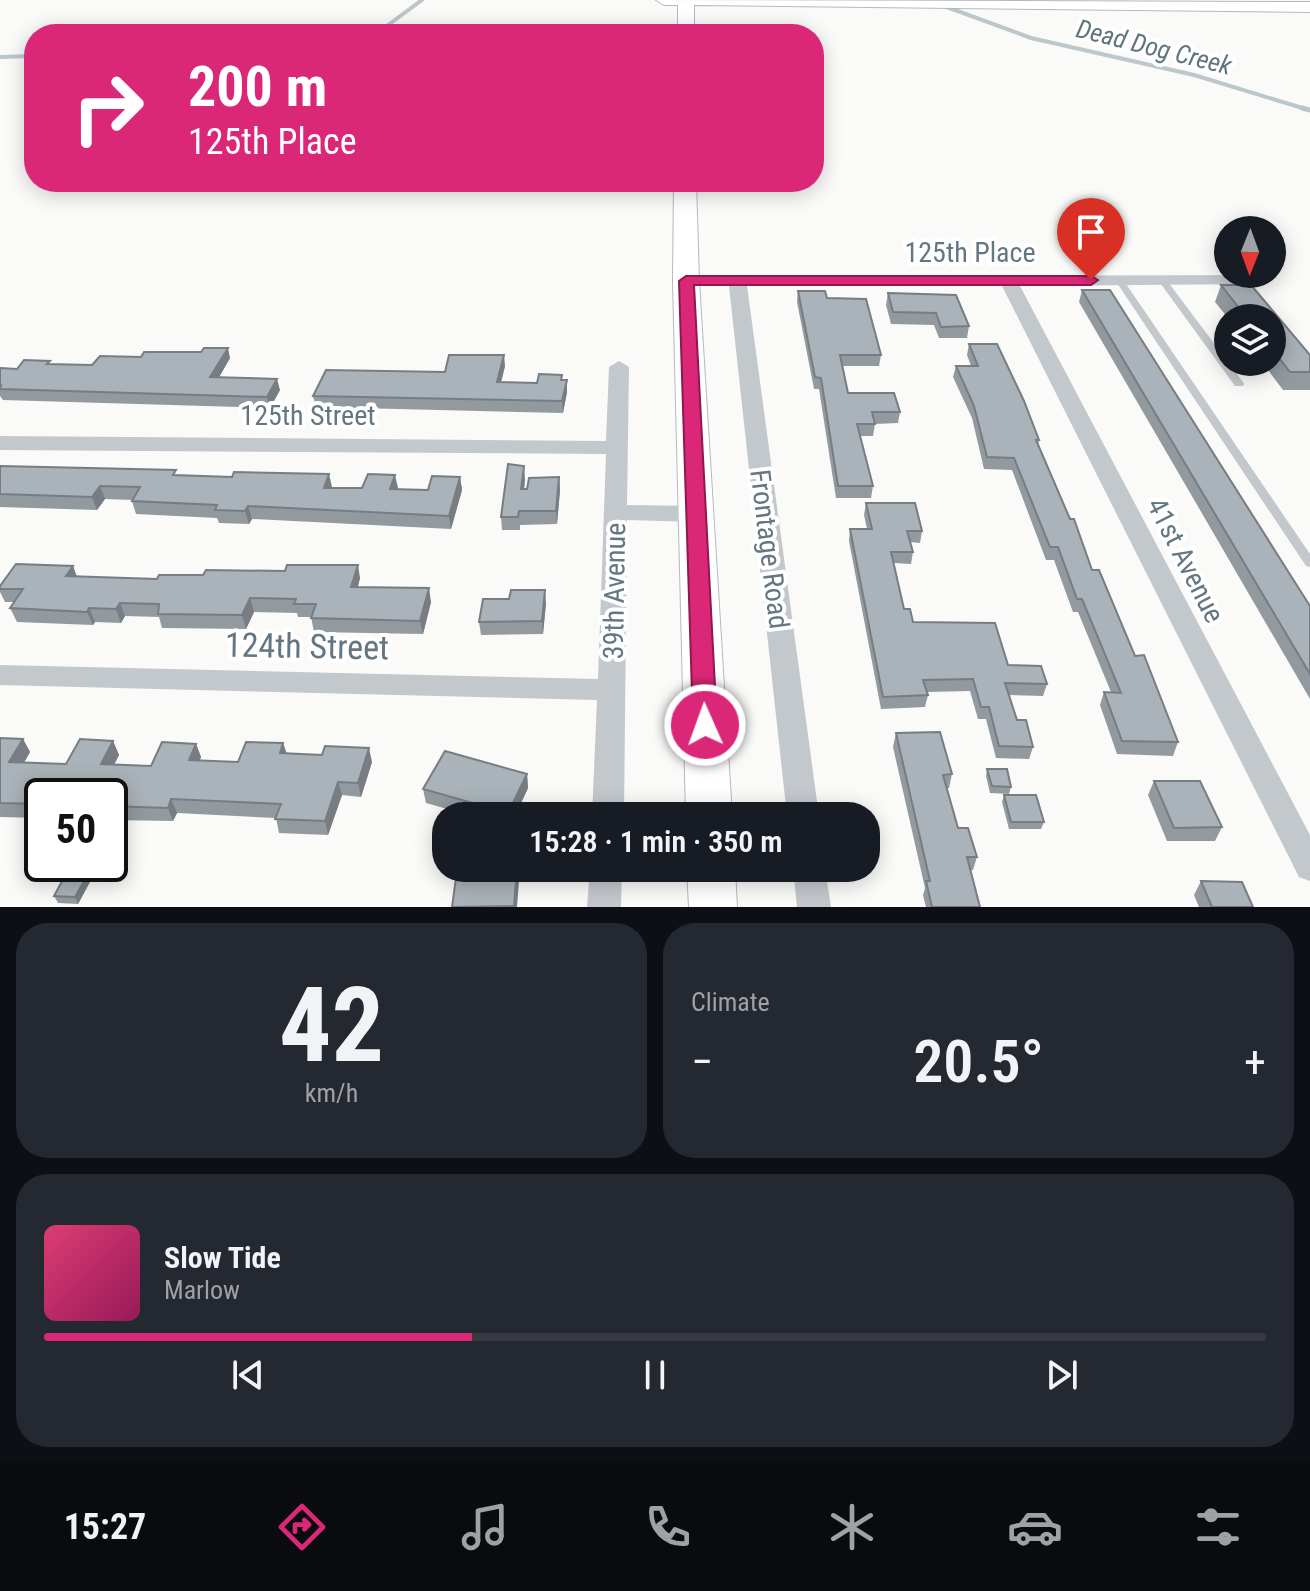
<!DOCTYPE html>
<meta charset="utf-8">
<style>
:root{--surface:#171b24;--page:#242831;--text:#f1f3f6;--muted:#9ea1a6;--line:#363941;--accent:#db2777}
body{margin:0;font-family:"Roboto Condensed",sans-serif;background:var(--page);color:var(--text);height:100vh;display:flex;flex-direction:column;font-size:30px;white-space:nowrap}
*{box-sizing:border-box;margin:0}
p{font-size:26px;color:var(--muted)}
.icon{flex:none;width:44px;height:44px;fill:none;stroke:currentColor;stroke-width:2;stroke-linecap:round;stroke-linejoin:round}
.map{position:relative;height:907px;overflow:hidden}
.side{display:flex;flex-direction:column;gap:16px;padding:16px;background:#0d0f14;flex:1}
.side>*{flex:none}
.guide{position:absolute;left:24px;top:24px;width:800px;height:168px;border-radius:32px;box-shadow:0 4px 20px #0003;background:#db2777;color:#fff;overflow:hidden}
.needle{width:52px;rotate:181deg}
.controls{position:absolute;left:1214px;top:216px;display:grid;gap:16px}
.controls a{display:grid;place-items:center;width:72px;height:72px;border-radius:50%;background:var(--surface);box-shadow:0 4px 20px #0003;font-size:40px}
.speed{position:absolute;left:24px;top:778px;display:flex;gap:16px;font-size:40px;font-weight:700;text-align:center}
.speed>*{display:grid;place-content:center;width:104px;height:104px;border-radius:50%;background:var(--surface);box-shadow:0 4px 20px #0003;line-height:1}
.speed .limit{border:4px solid #111;border-radius:12px;background:#fff;color:#111}
.pin{position:absolute;display:grid;place-items:center;width:68px;height:68px;color:#fff;margin:-82px -34px;border-radius:50% 50% 50% 0;rotate:-45deg;box-shadow:0 0 8px #0007}
.pin .icon{rotate:45deg}
.me{position:absolute;width:88px;margin:-44px;rotate:358deg;stroke-linejoin:round;filter:drop-shadow(0 0 6px #0008)}
.turn{display:flex;align-items:center;gap:28px;height:168px;padding:0 32px;font-size:36px}
.turn .icon{width:104px;height:104px;stroke-width:2.5}
.turn b{display:block;font-size:56px;line-height:68px}
.big{font-size:60px;font-weight:600;line-height:1.1}
.side .card{flex:1;display:flex;flex-direction:column;justify-content:center;gap:12px;min-width:0;padding:0 28px;border-radius:32px;background:var(--page)}
.side .dial{align-items:center;gap:0}
.dial b{font-size:104px;line-height:1}
.song{display:flex;align-items:center;gap:24px}
.cover{width:96px;height:96px;border-radius:12px;background:linear-gradient(135deg,hsl(340 70% 55%),hsl(330 70% 35%))}
.played{height:8px;border-radius:4px;background:linear-gradient(90deg,var(--accent) 35%,var(--line) 35%)}
.keys{display:flex;justify-content:space-around;direction:ltr}
.heat{display:flex;justify-content:space-between;align-items:center;font-size:44px;direction:ltr}
.side .tiles{flex:1;display:grid;gap:16px;grid-template-columns:1fr 1fr}
.card:last-child{grid-column:span 2}
.trip{position:absolute;left:432px;top:802px;width:448px;height:80px;border-radius:32px;background:var(--surface);box-shadow:0 4px 20px #0003;font-weight:600;line-height:80px;text-align:center}
.tabs{display:flex;height:128px;justify-content:space-around;align-items:center;background:#090b0e;color:var(--muted)}
.tabs .icon{width:56px;height:56px}
.tabs .selected{color:var(--accent)}
.tabs b{font-size:36px;color:var(--text)}
.map>svg:first-child{display:block}
.lines{fill:none;stroke-linecap:round;stroke-linejoin:round}
.stream-far1{stroke:#bbc7cb;stroke-width:4}
.stream{stroke:#bbc7cb;stroke-width:5}
.secondary-casing{stroke:#b3babf;stroke-width:2}
.lane{fill:#c3c8cc;fill-rule:evenodd}
.street{fill:#c3c8cc;fill-rule:evenodd}
.secondary{fill:#fff;fill-rule:evenodd}
.wall{fill:#929a9f}
.shaded-wall{fill:#777d82}
.building{fill:#aab3b9;stroke:#777d82;stroke-width:2}
.route{fill:#db2777;stroke:#8e194d;stroke-width:2}
.labels{text-anchor:middle;stroke-width:8;stroke-linejoin:round;paint-order:stroke}
.far-water-label{font-size:26px;font-style:italic;fill:#60757c;stroke:#fff}
.street-label{font-size:28px;fill:#657683;stroke:#fff}
.near-street-label{font-size:34px;fill:#657683;stroke:#fff}
</style>
<div class="map">
<svg width="1310" height="907" viewBox="0 0 1310 907">
<rect width="100%" height="100%" fill="#fafaf8"/>
<g class="lines">
<path class="stream-far1" d="M944,6L1031,38L1194,75L1309,110
M376,34L422,0
M0,57L34,56"/>
<path class="stream" d="M1302,108L1310,110"/>
<defs>
<path id="secondary" d="M656,0L1310,2V12L694,5V34H678V5H664Z
M674,182H696L699,281L732,816H686L673,281Z
M687,868H735L737,907H689Z"/>
</defs>
<use href="#secondary" class="secondary-casing"/>
<path class="lane" d="M1119,277L1122,278L1310,554V567L1306,566L1115,280Z
M1162,277L1165,278L1243,382L1244,384L1243,386H1235L1158,280Z"/>
<path class="street" d="M1254,275L1263,280L1260,284L1020,286L1310,835V881L1299,877L1002,286H747L819,816H787L729,286H686L680,285L677,281L680,277Z
M619,361L629,367L627,505L697,506L705,509L709,514L705,519L697,522L627,520L624,816H592L597,700L0,685V665L598,679L606,454L0,450V436L606,441L609,367Z
M590,868H622L621,907H587Z
M793,868H825L831,907H797Z"/>
<use href="#secondary" class="secondary"/>
</g>
<path class="wall" d="M566,182H576V188Z
M1221,285H1251L1310,355V390H1283L1262,362H1272V318H1228L1215,302Z
M1082,290L1310,606V699L1079,302Z
M798,291L827,298L881,355L879,366H843L848,393L900,412L898,423L875,424L873,436H860L873,486L871,498H836L819,389H814L797,302Z
M888,293L969,326L967,338H939L934,325L891,324L886,305Z
M969,344L1039,440L1038,444L1092,570L1178,742L1173,756L1117,754L1100,705L1104,692H1111L1078,612H1073L1054,560H1046L1012,470L984,469L972,418L953,377L956,366H971L967,355Z
M230,358L219,377L280,390L270,408L3,400L0,396V368L17,369L51,364L92,365Z
M505,366L501,382L537,383L562,375V380L567,392L563,413L316,407L313,396L445,372Z
M0,466L177,475L332,488H398L397,489L428,490L460,477L462,490L451,529L252,519L249,524L219,523L217,518L136,514L132,501V500L105,499L97,510L0,507Z
M559,477L560,490L557,524L520,525V530H502L501,517L525,479L524,489H527Z
M866,503L922,531L920,543L910,542L913,552L911,564L894,563L904,609L913,622L1047,684L1043,696L1009,695L1017,720L1033,747L1029,759L996,758L986,719H978L970,691L927,692L928,695L925,707L881,709L849,541L850,529H867L864,515Z
M73,566L77,577L157,579L360,578L358,587L431,602L423,634L314,632L311,617H298L297,613L254,612L246,629L162,628L159,617L125,616L121,623L95,622L93,625L17,622L10,608L14,602H5L0,592V586Z
M509,599L546,603L543,634L481,635L479,622Z
M896,733L952,774L949,788H947L958,828L977,857L973,870H971L980,907H926L923,895L925,888L893,747Z
M0,738L23,739L30,752L24,762L66,764L113,741L119,755L114,765L151,766L196,744L201,757L200,760L238,762L283,743L286,753L372,762L361,797L342,795L328,835L279,833L276,818L177,813L173,821L110,820V796H42V818L0,817Z
M987,769L1011,787L1009,794L990,793L986,776Z
M527,774L528,788L515,816H472L426,803L423,789Z
M1154,781L1222,827L1215,841H1167L1148,795Z
M1004,795L1044,822L1041,829H1009L1002,802Z
M91,880L78,904L58,903L54,896Z
M1201,881L1253,907H1199L1194,895Z"/>
<path class="shaded-wall" d="M228,348L230,358L213,388L210,377Z
M504,355L505,366L498,394L497,382Z
M277,379L280,390L270,408L267,397Z
M567,380V392L563,413L562,401Z
M524,466L525,479L523,502L521,489Z
M329,474L332,487L324,488Z
M395,475L398,488L393,502L390,489Z
M460,477L462,490L451,529L449,516Z
M559,477L560,490L557,524L556,511Z
M100,486L105,499L97,510L92,497Z
M248,506L252,519L249,524L245,511Z
M358,565L360,578L354,600L351,587Z
M73,566L78,580L66,576Z
M429,588L431,602L423,634L420,621Z
M545,590L546,603L543,634L542,621Z
M250,598L254,612L246,629L242,615Z
M120,603L125,616L121,623L116,609Z
M89,608L95,622L93,625L87,612Z
M23,739L30,752L17,775L9,762Z
M113,741L119,755L107,778L101,764Z
M283,743L288,757L280,753Z
M196,744L201,757L194,774L189,760Z
M369,748L372,762L361,797L358,783Z
M527,774L528,788L515,816H508V813Z
M338,782L342,795L328,835L325,821Z
M171,799L177,813L173,821L168,808Z
M517,868H520L517,907H514Z
M88,874L91,880L78,904L75,897Z"/>
<path class="building" d="M1221,285H1251L1310,355V372H1290L1272,349V318H1247Z
M1082,290H1110L1310,606V674Z
M798,291H825L827,298L866,299L881,355H840L848,393H894L900,412H872L875,424H857L873,486H838L821,378L815,377Z
M888,293L956,295L969,326L941,327L936,313L893,312Z
M969,344H997L1024,401L1039,440H1036L1070,519H1074L1092,570H1099L1135,656L1144,655L1178,742L1122,741L1104,692L1121,693L1082,599H1077L1058,547H1050L1014,458L987,457L974,406L956,366H978Z
M204,348H228L210,377L277,379L267,397L0,389L1,385H0V368L17,369L24,360L50,361L47,364L92,365L100,356L141,357L144,352H201Z
M449,355H504L497,382L537,383L539,374L562,375L561,380H567L562,401L313,396L326,370L445,372Z
M508,464L524,466L521,489H527L529,478L559,477L556,511H519L518,517H501Z
M0,466L176,470L173,475L232,477L234,472L329,474L324,488H362L368,474L395,475L390,489L428,490L432,476L460,477L449,516L248,506L245,511L215,510L217,505L132,501L140,487L100,486L92,497L0,494Z
M866,503H915L922,531H907L913,552H891L904,609H910L913,622L995,623L1008,665L1041,666L1047,684L1005,683L1017,720H1026L1033,747L999,746L989,707H981L973,679L923,680L928,695L883,697L850,529H872Z
M16,564L73,566L66,576L157,579L159,575H203L206,570L285,571L287,565H358L351,587L429,588L420,621L311,618L316,604H294L296,599L250,598L242,615L158,614L159,604L120,603L116,609L89,608L87,612L10,608L23,589H0V586Z
M511,590H545L542,621L479,622L483,599H509Z
M940,732L952,774L943,775L958,828H968L977,857H967L980,907H932L926,881H930L896,733Z
M0,738L23,739L9,762L66,764L80,739L113,741L101,764L151,766L162,742L196,744L189,760L238,762L246,742L283,743L280,753L322,755L325,746L369,748L358,783L338,782L325,821L275,819L281,804L171,799L168,808L110,806V796H42V804L0,803Z
M445,751L527,774L508,813L423,789Z
M987,769H1007L1011,787L992,786Z
M1154,781H1200L1222,827L1174,828Z
M1004,795H1036L1044,822H1011Z
M467,868H517L514,906L452,907L456,878L466,877Z
M67,872L88,874L75,897L54,896Z
M1201,881L1242,882L1253,907H1212Z"/>
<path class="route" d="M686,276H1091L1098,280L1091,285H694L717,725L714,732L705,735L697,732L693,725L679,281Z"/>
<g class="labels">
<g class="far-water-label">
<text transform="translate(1154 47) rotate(14)" y="9">Dead Dog Creek</text>
</g>
<g class="street-label">
<text x="970" y="262">125th Place</text>
<text x="308" y="425">125th Street</text>
<text transform="translate(770 549) rotate(83)" y="10">Frontage Road</text>
<text transform="translate(1186 560) rotate(63)" y="10">41st Avenue</text>
<text transform="translate(614 591) rotate(-89)" y="10">39th Avenue</text>
</g>
<g class="near-street-label">
<text transform="translate(307 646) rotate(1)" y="12">124th Street</text>
</g>
</g>
</svg>
<div class="controls">
<a><svg class="needle" viewBox="-14 -14 28 28"><path d="M0-13l5 13h-10z" fill="#e53935"/><path d="M0 13l5-13h-10z" fill="#9ea1a6"/></svg></a>
<a><svg class="icon" aria-label="layers" viewBox="0 0 24 24"><path d="M12 4l9 5-9 5-9-5zM3 14l9 5 9-5"/></svg></a>
</div>
<div class="speed"><div class="limit">50</div></div>
<div class="pin" style="left:1091px;top:280px;background:#d93025"><svg class="icon" aria-label="arrive" viewBox="0 0 24 24"><path d="M6 21V4h12l-3 4 3 4H6"/></svg></div>
<svg class="me" style="left:705px;top:725px" viewBox="-20 -20 40 40"><circle r="17" fill="#db2777" stroke="#fff" stroke-width="3"/><path d="M0-11L8 9 0 5-8 9z" fill="#fff"/></svg>
<div class="trip">15:28 · 1 min · 350 m</div>
<div class="guide">
<div class="turn"><svg class="icon" aria-label="right" viewBox="0 0 24 24"><path d="M7 20v-9h11M14 6l5 5-5 5"/></svg><div><b>200 m</b>125th Place</div></div>
</div>
</div>
<section class="side">
<div class="tiles">
<div class="card dial"><b>42</b><p>km/h</p></div>
<div class="card"><p>Climate</p>
<div class="heat"><a>−</a><b class="big">20.5°</b><a>+</a></div>
</div>
<div class="card">
<div class="song"><i class="cover"></i><div><b>Slow Tide</b><p>Marlow</p></div></div>
<div class="played"></div>
<div class="keys"><svg class="icon" aria-label="previous" viewBox="0 0 24 24"><path d="M18 5L8 12l10 7zM5 5v14"/></svg><svg class="icon" aria-label="pause" viewBox="0 0 24 24"><path d="M8 5v14M16 5v14"/></svg><svg class="icon" aria-label="next" viewBox="0 0 24 24"><path d="M6 5l10 7-10 7zM19 5v14"/></svg></div>
</div>
</div>
</section>
<nav class="tabs">
<b>15:27</b>
<svg class="icon selected" aria-label="directions" viewBox="0 0 24 24"><path d="M12 3l9 9-9 9-9-9zM9 14v-3h6M13 9l2 2-2 2"/></svg>
<svg class="icon" aria-label="music" viewBox="0 0 24 24"><path d="M9 18V5l10-2v13"/><circle cx="6" cy="18" r="3"/><circle cx="16" cy="16" r="3"/></svg>
<svg class="icon" aria-label="phone" viewBox="0 0 24 24"><path d="M5 4h4l2 5-3 2q2 4 5 5l2-3 5 2v4C11 20 4 13 5 4z"/></svg>
<svg class="icon" aria-label="climate" viewBox="0 0 24 24"><path d="M12 3v18M4 7l16 10M4 17L20 7"/></svg>
<svg class="icon" aria-label="car" viewBox="0 0 24 24"><path d="M5 17H2v-5l4-1 3-4h7l3 4 3 1v5h-3M9 17h6M6 11h13"/><circle cx="7" cy="17" r="2"/><circle cx="17" cy="17" r="2"/></svg>
<svg class="icon" aria-label="filters" viewBox="0 0 24 24"><path d="M4 7h16M4 17h16"/><circle cx="9" cy="7" r="2"/><circle cx="15" cy="17" r="2"/></svg>
</nav>
